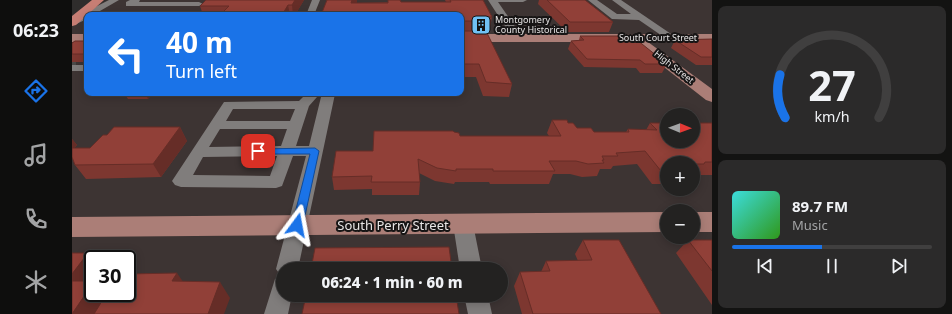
<!DOCTYPE html>
<meta charset="utf-8">
<style>
:root{--surface:#232221;--page:#2b2a2a;--text:#f1f3f6;--muted:#a3a4a5;--line:#403f3f;--accent:#1a73e8}
body{margin:0;font-family:"Noto Sans",sans-serif;background:var(--page);color:var(--text);height:100vh;display:flex;flex-direction:column;font-size:15px;white-space:nowrap}
*{box-sizing:border-box;margin:0}
p{font-size:13px;color:var(--muted)}
.icon{flex:none;width:22px;height:22px;fill:none;stroke:currentColor;stroke-width:2;stroke-linecap:round;stroke-linejoin:round}
.map{position:relative;flex:1;overflow:hidden}
.panel{display:flex;flex-direction:column;gap:6px;padding:6px;background:#131312;width:240px}
.panel>*{flex:none}
.guide{position:absolute;left:12px;top:12px;width:380px;height:84px;border-radius:8px;box-shadow:0 2px 10px #0003,0 0 0 1px var(--line);background:#1a73e8;color:#fff;overflow:hidden}
.needle{width:26px;rotate:91deg}
.buttons{position:absolute;left:588px;top:108px;display:grid;gap:8px}
.buttons a{display:grid;place-items:center;width:40px;height:40px;border-radius:50%;background:var(--surface);box-shadow:0 2px 10px #0003,0 0 0 1px var(--line);font-size:20px}
.speed{position:absolute;left:12px;top:250px;display:flex;gap:8px;font-size:20px;font-weight:700;text-align:center}
.speed>*{display:grid;place-content:center;width:52px;height:52px;border-radius:50%;background:var(--surface);box-shadow:0 2px 10px #0003,0 0 0 1px var(--line);line-height:1}
.speed .limit{border:2px solid #111;border-radius:6px;background:#fff;color:#111}
.pin{position:absolute;display:grid;place-items:center;width:34px;height:34px;color:#fff;margin:-17px;border-radius:8px;box-shadow:0 2px 6px #0006}
.me{position:absolute;width:44px;margin:-22px;rotate:13deg;stroke-linejoin:round;filter:drop-shadow(0 0 3px #0008)}
.turn{display:flex;align-items:center;gap:14px;height:84px;padding:0 16px;font-size:18px}
.turn .icon{width:52px;height:52px;stroke-width:2.5}
.turn b{display:block;font-size:28px;line-height:34px}
.panel .card{flex:1;display:flex;flex-direction:column;justify-content:center;gap:6px;min-width:0;padding:0 14px;border-radius:8px;background:var(--page)}
.panel .dial{align-items:center;gap:0}
.dial svg{height:104px;overflow:visible;fill:none;stroke:var(--line);stroke-width:7;stroke-linecap:round;text-anchor:middle}
.dial text{fill:var(--text);stroke:none}
.song{display:flex;align-items:center;gap:12px}
.cover{width:48px;height:48px;border-radius:6px;background:linear-gradient(135deg,hsl(180 70% 55%),hsl(110 70% 35%))}
.played{height:4px;border-radius:2px;background:linear-gradient(90deg,var(--accent) 45%,var(--line) 45%)}
.keys{display:flex;justify-content:space-around;direction:ltr}
.trip{position:absolute;left:204px;top:262px;width:232px;height:40px;border-radius:20px;background:var(--surface);box-shadow:0 2px 10px #0003,0 0 0 1px var(--line);font-weight:800;line-height:40px;text-align:center}
main{display:flex;flex:1;min-height:0}
.menu{display:flex;flex-direction:column;width:72px;justify-content:space-around;align-items:center;background:#0e0e0d;color:var(--muted)}
.menu .icon{width:28px;height:28px}
.menu .on{color:var(--accent)}
.menu b{font-size:18px;color:var(--text)}
.map>svg:first-child{display:block}
.built{fill:#3d3433;fill-rule:evenodd}
.lines{fill:none;stroke-linecap:round;stroke-linejoin:round}
.minor-tunnel{stroke:#4b4948;stroke-width:12;stroke-dasharray:12 6;stroke-linecap:butt}
.minor{fill:#807d7c;fill-rule:evenodd}
.major{fill:#ab7e77;fill-rule:evenodd}
.highway{fill:#c77e74;fill-rule:evenodd}
.wall{fill:#7d3730}
.shaded-wall{fill:#662d27}
.building{fill:#914038;stroke:#662d27}
.route{fill:#1a73e8;stroke:#114b97}
.labels{text-anchor:middle;stroke-width:4;stroke-linejoin:round;paint-order:stroke}
.far-poi-label{font-size:9px;fill:#e8e6e6;stroke:#171515;text-anchor:start}
.far-street-label{font-size:9px;fill:#e8e6e6;stroke:#171515}
.near-street-label{font-size:13px;fill:#e8e6e6;stroke:#171515}
</style>
<main>
<nav class="menu">
<b>06:23</b>
<svg class="icon on" aria-label="directions" viewBox="0 0 24 24"><path d="M12 3l9 9-9 9-9-9zM9 14v-3h6M13 9l2 2-2 2"/></svg>
<svg class="icon" aria-label="music" viewBox="0 0 24 24"><path d="M9 18V5l10-2v13"/><circle cx="6" cy="18" r="3"/><circle cx="16" cy="16" r="3"/></svg>
<svg class="icon" aria-label="phone" viewBox="0 0 24 24"><path d="M5 4h4l2 5-3 2q2 4 5 5l2-3 5 2v4C11 20 4 13 5 4z"/></svg>
<svg class="icon" aria-label="climate" viewBox="0 0 24 24"><path d="M12 3v18M4 7l16 10M4 17L20 7"/></svg>
</nav>
<div class="map">
<svg width="640" height="314" viewBox="0 0 640 314">
<rect width="100%" height="100%" fill="#2f2d2c"/>
<path class="built" d="M35,0H640V314H0V19ZM15,15H389V93H15ZM595,115H621V141H595ZM595,163H621V189H595ZM595,211H621V237H595ZM21,259H55V293H21ZM211,269H429V295H211Z"/>
<g class="lines">
<path class="minor-tunnel" d="M0,64H4"/>
<path class="minor" d="M37,0H47L21,15H15V19L0,26V19Z
M58,0H68L67,2H127L131,4L127,6H54V2Z
M240,0H248L242,15H234Z
M416,0H455L451,2H426L451,38L450,40H442Z
M516,0H525L545,14H559L540,0H549L605,38L604,40H596L567,20L540,19Z
M0,65H15V71H0Z
M235,93L263,94L226,269H211V295H220L216,314H192L203,279L209,276L204,269L234,156H221L210,186L204,188L109,187L103,185L100,181L152,102L227,101ZM245,97H249L237,146H224L237,106ZM161,109H223L218,121H154ZM148,129H215L209,146L137,147ZM205,156L198,176L121,175L131,157Z
M391,216L398,219L401,224L410,269H388L381,224L384,219Z
M392,295H416L420,314H396Z"/>
<path class="major" d="M0,34H15V42H0Z
M389,34H640V42H576L640,89V102L634,100L560,42H389Z
M595,212V232L0,237V217Z
M621,212H640V232H621Z"/>
<path class="highway" d="M20,0H32L4,25L0,26V16Z"/>
</g>
<path class="wall" d="M134,0H232L223,15H131L128,6Z
M255,0L285,2L284,3L329,2H374L373,0H411L420,17L418,28H407V31L440,84L437,97L411,96L404,77H389V15Z
M467,0H513L541,22L537,32H495L466,4Z
M508,36L560,40L595,64L590,73H568L564,68L512,67L496,49L499,41L507,40Z
M640,39V65H624L599,48L603,40Z
M15,41V62H0V43Z
M52,93H81L76,99H56Z
M109,93H153L151,95L110,96Z
M282,93H307V96L283,97Z
M480,120L496,123L505,128L522,132H554L556,129L574,130L578,123H640V175H624L622,177H621V163H595V184H580L565,164L541,166L539,169H528L525,176L510,177L498,174H481L477,184H418L417,182H383L382,184L363,181L347,173L348,182L347,195H300V189L262,190L260,177L301,151L382,132L388,136H477L475,133Z
M108,127L115,141L89,177L14,179L3,165L0,157V139L5,145L2,148H18L35,135Z
M511,240L589,314H450L442,286L448,272H469L474,261H506L503,254Z
M616,240H640V305L604,253Z"/>
<path class="shaded-wall" d="M223,0H232L223,15H221L220,5Z
M280,0H285V2L280,14L279,3Z
M216,5L218,15H210Z
M73,93H81L76,99Z
M108,127L115,141L89,177L81,164Z
M0,139L5,145L0,150Z
M16,253L21,259V278L10,294L0,285V274Z
M105,273L116,289L100,281Z
M148,282L158,298L152,314H136Z
M21,283V293H34L36,295L23,314H0Z"/>
<path class="building" d="M134,0H223L220,5H216L210,15H148L157,6H128Z
M255,0H280L279,3H316V0H328L329,2H379L378,0H411L420,17H406L408,21H389V30L391,31H414L440,84L414,82L407,64H389V15H249Z
M475,0H513L541,22H498Z
M508,36H554L560,40H565L595,64H573L568,60L515,59L499,41L512,40Z
M640,39V57H629L603,40Z
M3,41H15V54H0V43Z
M480,120H495L496,123H501L505,128H519L522,132H557L556,129L585,130L578,123H595V141H621V123H640V162H633L632,164H621V163H595V171H589L573,151L544,153L546,156H530L532,160H530L532,163L516,164L504,161H477L483,171H421V169H384V171L365,168L346,159L348,182H299L300,176L260,177L264,151H301L302,131H381L382,132L387,133L388,136H489Z
M42,127H108L81,164L3,165L0,157V148H18L31,135H35Z
M511,240H547L589,314H461L448,272L478,271L474,261L520,260Z
M616,240H640V271Z
M377,247L380,269H239L243,248Z
M0,253H16L0,274Z
M105,273L100,281L148,282L136,314H22L35,293H55V274Z
M0,281H21V283L0,314Z
M234,295H384L387,314H230Z"/>
<path class="route" d="M243,148L247,151L231,225L229,228L225,230L221,228L220,225L238,154H186L181,151L186,149Z"/>
<defs>
<symbol id="building-square" viewBox="-11 -11 22 22"><rect x="-9" y="-9" width="18" height="18" rx="4" fill="#70c1f4" stroke="#171515"/><path d="M-4-6H4V6H1V3H-1V6H-4ZM-2.5-4.3h1.7v1.8h-1.7ZM.8-4.3h1.7v1.8H.8ZM-2.5-1h1.7V.8h-1.7ZM.8-1h1.7V.8H.8Z" fill="#111"/></symbol>
</defs>
<g fill-rule="evenodd">
<use href="#building-square" x="398" y="14" width="22" height="22"/>
</g>
<g class="labels">
<g class="far-poi-label">
<text x="423" y="23">Montgomery<tspan x="423" dy="10">County Historical</tspan></text>
</g>
<g class="far-street-label">
<text x="586" y="41">South Court Street</text>
<text transform="translate(602 67) rotate(38)" y="3">High Street</text>
</g>
<g class="near-street-label">
<text x="321" y="230">South Perry Street</text>
</g>
</g>
</svg>
<div class="buttons">
<a><svg class="needle" viewBox="-14 -14 28 28"><path d="M0-13l5 13h-10z" fill="#e53935"/><path d="M0 13l5-13h-10z" fill="#a3a4a5"/></svg></a>
<a>+</a>
<a>−</a>
</div>
<div class="speed"><div class="limit">30</div></div>
<div class="pin" style="left:186px;top:151px;background:#d93025"><svg class="icon" aria-label="arrive" viewBox="0 0 24 24"><path d="M6 21V4h12l-3 4 3 4H6"/></svg></div>
<svg class="me" style="left:225px;top:225px" viewBox="-20 -20 40 40"><path d="M0-17L14 15 0 8-14 15z" fill="#1a73e8" stroke="#fff" stroke-width="4"/></svg>
<div class="trip">06:24 · 1 min · 60 m</div>
<div class="guide">
<div class="turn"><svg class="icon" aria-label="left" viewBox="0 0 24 24"><path d="M17 20v-9H6M10 6l-5 5 5 5"/></svg><div><b>40 m</b>Turn left</div></div>
</div>
</div>
<section class="panel">
<div class="card dial"><svg viewBox="0 0 100 80">
<path d="M14 69A42 42 0 1 1 86 69"/>
<path d="M14 69A42 42 0 0 1 10 36" stroke="#1a73e8"/>
<text x="50" y="56" font-size="32" font-weight="700">27</text>
<text x="50" y="72" font-size="11">km/h</text>
</svg></div>
<div class="card">
<div class="song"><i class="cover"></i><div><b>89.7 FM</b><p>Music</p></div></div>
<div class="played"></div>
<div class="keys"><svg class="icon" aria-label="previous" viewBox="0 0 24 24"><path d="M18 5L8 12l10 7zM5 5v14"/></svg><svg class="icon" aria-label="pause" viewBox="0 0 24 24"><path d="M8 5v14M16 5v14"/></svg><svg class="icon" aria-label="next" viewBox="0 0 24 24"><path d="M6 5l10 7-10 7zM19 5v14"/></svg></div>
</div>
</section>
</main>
